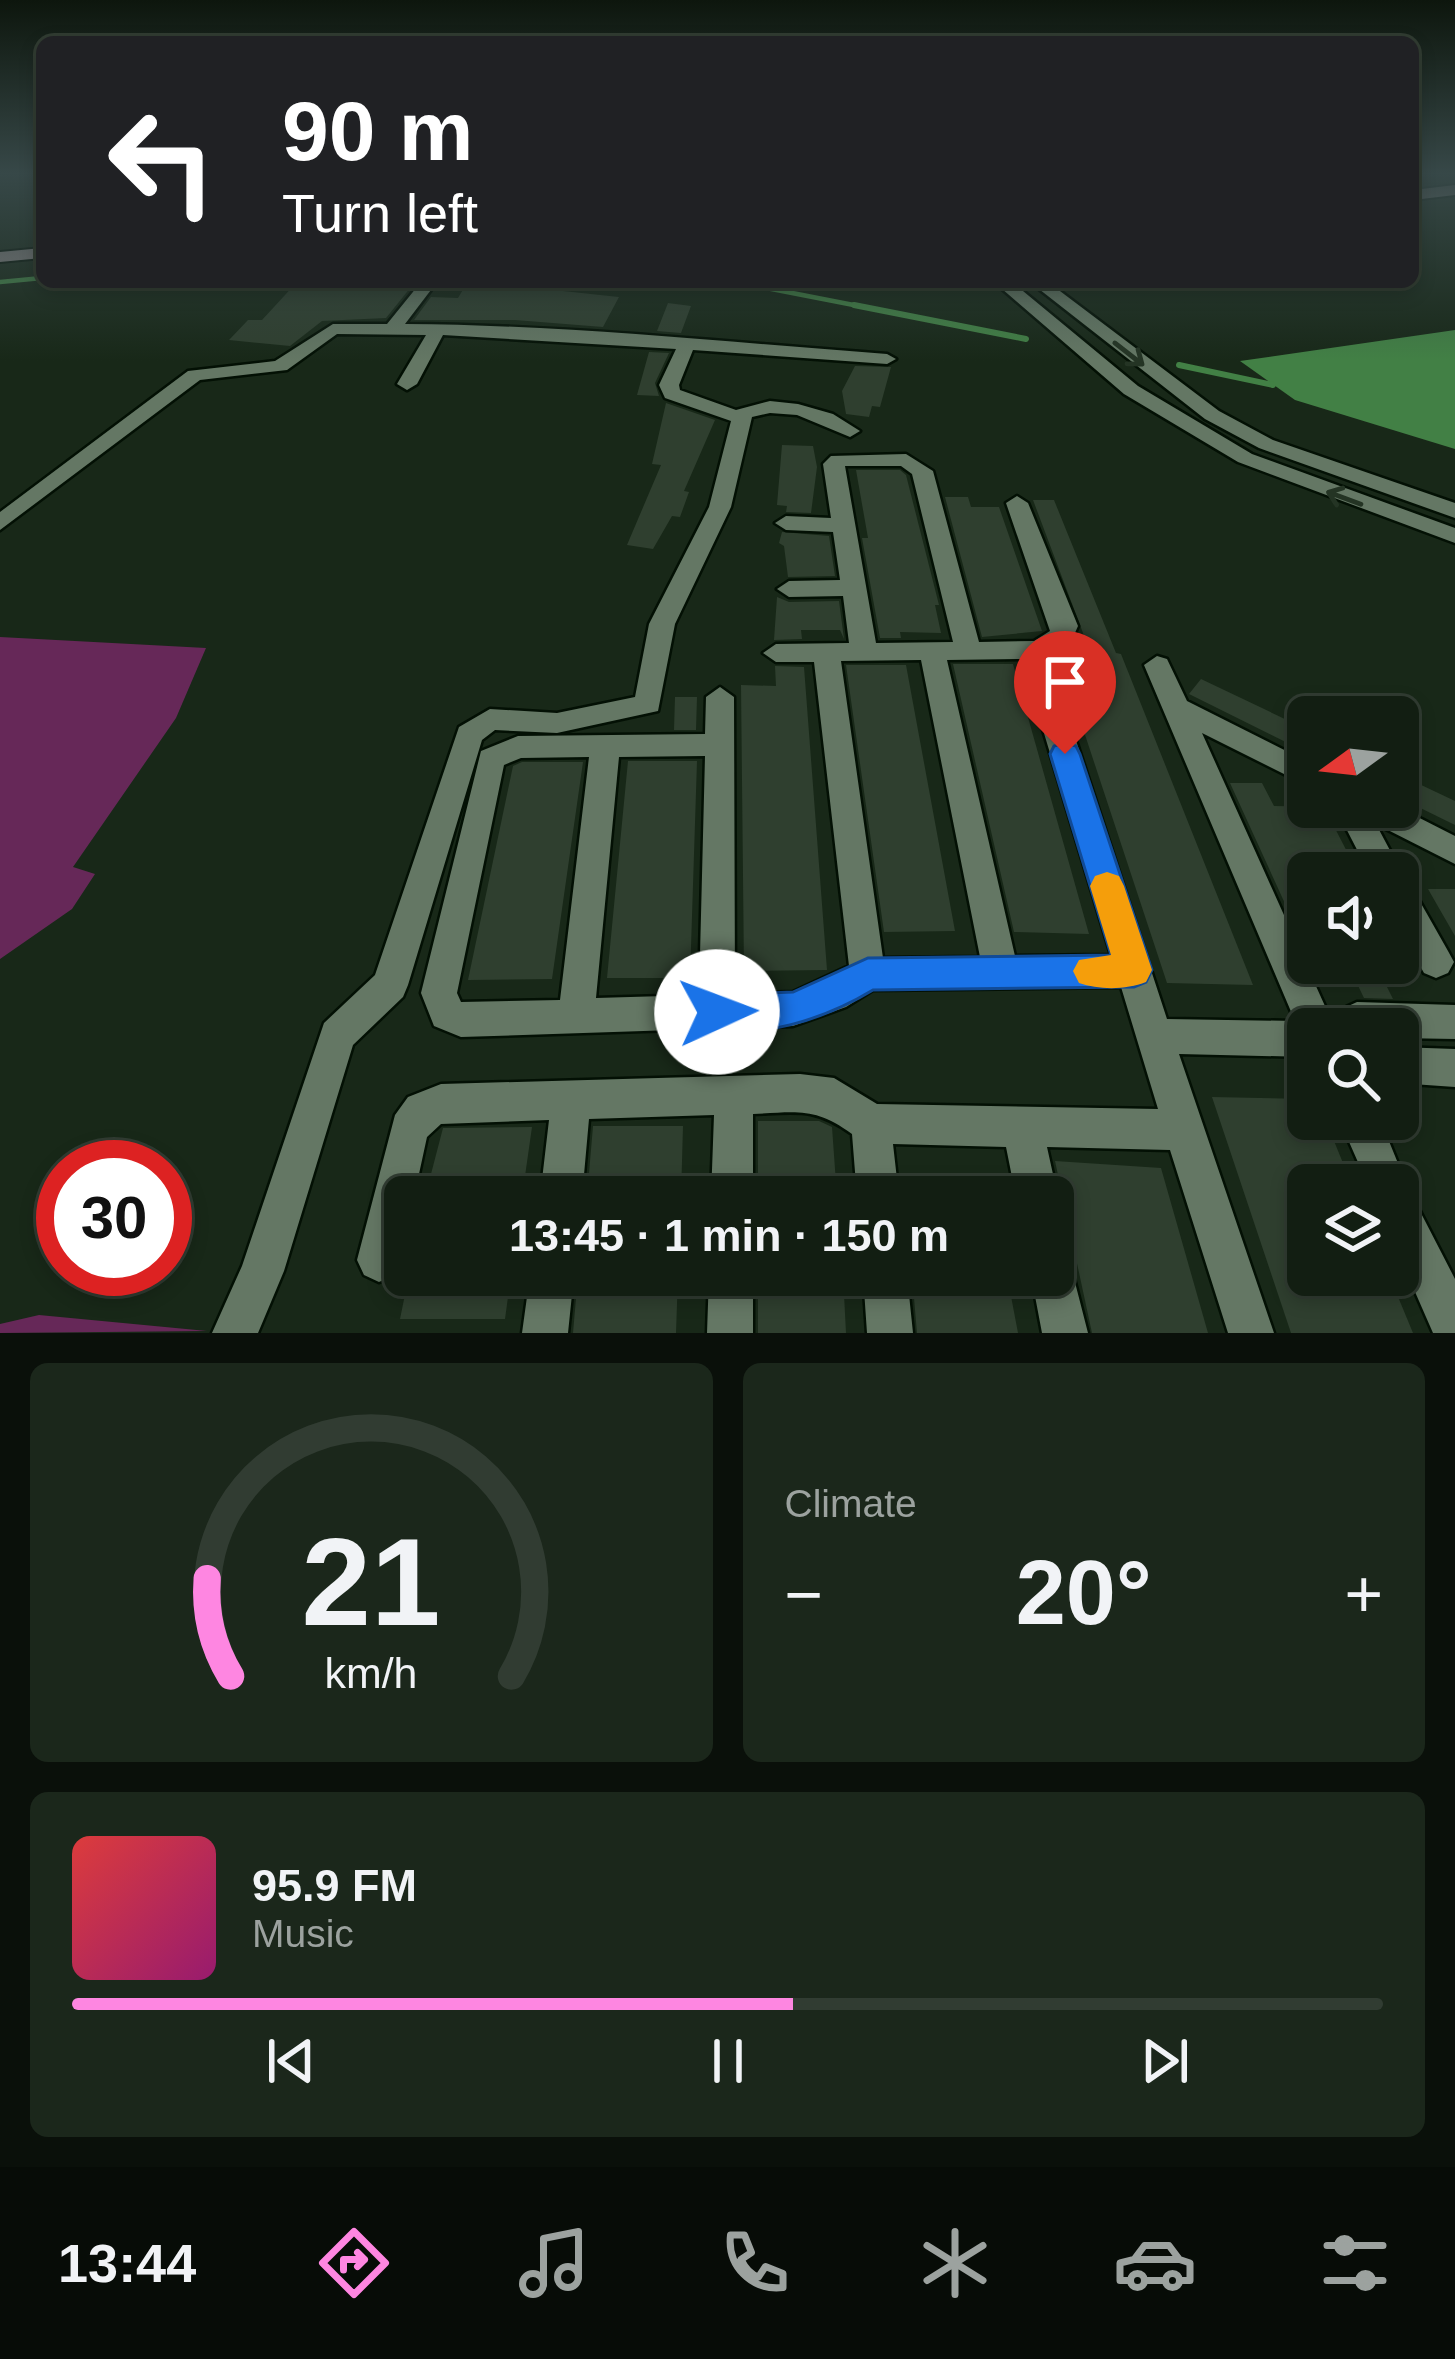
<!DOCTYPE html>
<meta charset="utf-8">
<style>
:root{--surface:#121e12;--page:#1b271b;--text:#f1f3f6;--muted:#9ca29f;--line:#313c32;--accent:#fe86e1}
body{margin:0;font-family:Helvetica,sans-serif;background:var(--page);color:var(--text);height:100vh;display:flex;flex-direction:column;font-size:45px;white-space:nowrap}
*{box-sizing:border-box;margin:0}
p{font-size:39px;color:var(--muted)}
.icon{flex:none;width:66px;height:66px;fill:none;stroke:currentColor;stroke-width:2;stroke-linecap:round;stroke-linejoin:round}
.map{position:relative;height:1333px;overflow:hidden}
.side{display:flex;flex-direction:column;gap:30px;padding:30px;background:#0a100a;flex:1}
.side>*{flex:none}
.top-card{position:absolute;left:36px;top:36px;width:1383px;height:252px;border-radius:18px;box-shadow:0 6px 18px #0003,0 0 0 3px var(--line);background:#202124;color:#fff;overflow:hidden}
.needle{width:78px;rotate:255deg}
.controls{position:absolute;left:1287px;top:696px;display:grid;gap:24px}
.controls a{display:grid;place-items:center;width:132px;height:132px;border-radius:18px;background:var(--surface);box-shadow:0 6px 18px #0003,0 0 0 3px var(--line);font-size:60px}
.speed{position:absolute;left:36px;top:1140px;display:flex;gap:24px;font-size:60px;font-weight:700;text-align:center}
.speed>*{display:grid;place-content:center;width:156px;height:156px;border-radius:50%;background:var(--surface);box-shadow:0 6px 18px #0003,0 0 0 3px var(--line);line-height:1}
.speed .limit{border:18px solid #d22;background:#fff;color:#111}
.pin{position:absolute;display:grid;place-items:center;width:102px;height:102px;color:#fff;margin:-123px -51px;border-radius:50% 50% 50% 0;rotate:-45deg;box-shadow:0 0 12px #0007}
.pin .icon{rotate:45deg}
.me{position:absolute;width:132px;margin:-66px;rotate:88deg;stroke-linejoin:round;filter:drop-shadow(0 0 9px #0008)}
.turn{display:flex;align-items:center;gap:42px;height:252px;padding:0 48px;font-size:54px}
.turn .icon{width:156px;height:156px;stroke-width:2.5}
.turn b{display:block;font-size:84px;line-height:102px}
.big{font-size:90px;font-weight:600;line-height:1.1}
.side .tile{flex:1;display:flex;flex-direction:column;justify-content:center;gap:18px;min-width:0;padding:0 42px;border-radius:18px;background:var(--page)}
.side .dial{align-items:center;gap:0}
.dial svg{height:312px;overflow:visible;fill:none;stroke:var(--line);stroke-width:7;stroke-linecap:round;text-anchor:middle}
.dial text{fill:var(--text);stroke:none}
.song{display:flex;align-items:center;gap:36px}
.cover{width:144px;height:144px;border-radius:18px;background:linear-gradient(135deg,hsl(0 70% 55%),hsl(320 70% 35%))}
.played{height:12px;border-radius:6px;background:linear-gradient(90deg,var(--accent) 55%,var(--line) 55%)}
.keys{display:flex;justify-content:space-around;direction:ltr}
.heat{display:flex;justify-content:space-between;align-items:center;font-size:66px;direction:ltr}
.side .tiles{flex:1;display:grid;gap:30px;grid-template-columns:1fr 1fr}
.tile:last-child{grid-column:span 2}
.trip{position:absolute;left:384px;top:1176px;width:690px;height:120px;border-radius:18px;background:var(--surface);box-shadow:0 6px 18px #0003,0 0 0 3px var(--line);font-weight:600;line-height:120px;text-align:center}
.menu{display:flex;height:192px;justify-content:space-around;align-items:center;background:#070c07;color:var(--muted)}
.menu .icon{width:84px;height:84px}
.menu .current{color:var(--accent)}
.menu b{font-size:54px;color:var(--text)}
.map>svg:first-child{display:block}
.green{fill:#662858}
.water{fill:#428045}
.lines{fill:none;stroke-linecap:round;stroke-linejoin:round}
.stream-far1{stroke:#428045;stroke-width:4.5}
.stream{stroke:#428045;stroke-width:6}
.building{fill:#2f3f2f}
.minor-casing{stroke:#031004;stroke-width:5}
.secondary-casing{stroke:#031004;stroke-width:4}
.minor{fill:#647764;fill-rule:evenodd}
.secondary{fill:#868181;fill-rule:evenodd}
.oneway{stroke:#243424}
.route{fill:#1a73e8;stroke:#114b97;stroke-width:3}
.slow{fill:#f59e0b}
</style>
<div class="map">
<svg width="1455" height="1333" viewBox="0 0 1455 1333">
<rect width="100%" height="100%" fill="#182818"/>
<path class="green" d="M0,637L206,648L176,718L73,867L95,874L72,909L0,959Z
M39,1315L207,1331L0,1333V1324Z"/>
<path class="water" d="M1455,330V449L1295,400L1240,361Z"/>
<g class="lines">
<path class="stream-far1" d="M0,282L42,278
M736,282L869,308"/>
<path class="stream" d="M854,305L1026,339
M1179,365L1273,385"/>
</g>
<path class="building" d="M297,282H363L411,287L386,318L322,321L290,346L229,340L248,320H262Z
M467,283L547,285L544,289L619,297L603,327L515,320H414L431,297L458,298Z
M668,303L691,306L681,333L657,331Z
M649,352L669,353L655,383L659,396L637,395Z
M855,366L891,367L880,407L872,406L869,417L846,414L842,391Z
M666,403L715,420L684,491L689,492L680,517L672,516L653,549L627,545L661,465L652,464Z
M782,445L813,446L817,467L811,513L786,512L787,506L777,505Z
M856,470H900L906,475L939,605H935L941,633L900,632L901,638H880L862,538H868Z
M945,497H968L971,507H999L1042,631L982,637Z
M1033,500H1054L1116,653L1121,654L1253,985L1167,983L1059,656L1092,657Z
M782,532L829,536L835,576L788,577L784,546L779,543Z
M777,597L789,602L839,601L844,639L840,630H801L802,639L774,640Z
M953,664H1013L1089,934L1014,932Z
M846,665H906L955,931L884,932Z
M775,666L804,667L827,970L744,971L741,685L776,686Z
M1201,679L1308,730V753L1189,694Z
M675,697H697L696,730H674Z
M628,761H697L690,978H607Z
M522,762H583L552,979L468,980L513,766Z
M1398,774L1455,801V825L1398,797Z
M1230,783H1262L1274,806L1324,807L1358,873H1308V954Z
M1428,889H1455V936Z
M1347,963H1375L1393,999L1364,998Z
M1212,1097L1308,1099V1119H1325L1352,1185H1285L1308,1247V1275H1389L1413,1333H1291Z
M758,1121H819L832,1127L837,1197H758Z
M593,1126H683L681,1197H587Z
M532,1127L522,1197H425L443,1128Z
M1055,1161L1161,1168L1208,1333H1092Z
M901,1174H990L994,1197H903Z
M409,1275H511L505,1319H400Z
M578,1275H678L676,1333H573Z
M758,1275H843L846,1333H758Z
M912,1275H1007L1018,1333H917Z"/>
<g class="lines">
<defs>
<path id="minor" d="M421,282H437L405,324C566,325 726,342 887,354L896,359L887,364L693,350L679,385L680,390L736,410L770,401L798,404L833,414L860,431L850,437L797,415L770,413L752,417L731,507L675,624L658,711L557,733L495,730L482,740L408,985L403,997L353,1045L284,1271L258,1333H212L242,1266L324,1023L375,975L459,727L490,709L557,713L635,697L649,624L709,507L731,421L665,398L659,385L676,349L443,335L417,384L407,390L397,384L426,335L337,334L287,370L200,380L0,530V512L188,371L275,361L333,324H387Z
M994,282H1012L1138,386L1252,454L1455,528V543L1238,462L1124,394Z
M1030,282H1048L1219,411L1273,440L1455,503V518L1259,448L1205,419Z
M906,454L933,471L979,642L1034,641L1050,631L1006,503L1017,496L1028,503L1078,626L1071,642L1052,654V667L1167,1019L1295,1021L1144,665L1157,656L1167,659L1187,701L1308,762V786L1202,733L1329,1015L1357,1002L1455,1005V1039L1398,1038V1029H1308V1057L1179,1054L1274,1333H1228L1170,1150L1047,1147L1058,1197L1053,1209V1197H1016L1006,1147L893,1144L899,1197H857L852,1134C815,1107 798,1112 753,1114V1197H711L714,1115L589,1119L582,1197H540L549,1120L441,1124L427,1137L414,1197H405V1241L394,1275L379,1282L364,1275L357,1260L395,1115L408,1097L441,1084L800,1074L834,1078L877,1104L1158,1109L1121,987L873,990L846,1007L793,1026L461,1037L434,1026L421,993L481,751L518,736L705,734L706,697L720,687L734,697L735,994L793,992L849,966L814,662H776L763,653L776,644L849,643L843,596L789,597L777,589L789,581L840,580L833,532L786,530L775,523L786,516L831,518L823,464L831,456ZM845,466H901L912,474L953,642L876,643ZM1025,659L1024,667L1111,955L1015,956L947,660ZM921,660L980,957L883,958L841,661ZM705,756L699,995L596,998L619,757ZM589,757L560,1000L461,1002L457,993L504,765L521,758Z
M1335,807H1398L1455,836V864L1376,824L1402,873L1399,880L1410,884L1448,951L1454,962L1448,973L1436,978L1424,973L1398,926V873H1369Z
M1398,1047L1455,1049V1087L1398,1083Z
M1339,1119H1380L1408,1188L1455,1279V1333H1433L1398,1253V1185H1368Z
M1053,1253L1069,1259L1088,1333H1042L1031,1275H1053Z
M530,1275H574L568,1333H522Z
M709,1275H753V1333H707Z
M863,1275H907L913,1333H867Z"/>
<path id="secondary" d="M1455,185V195L1413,200V190Z
M42,248V258L0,262V252Z"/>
</defs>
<use href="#minor" class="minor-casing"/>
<use href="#secondary" class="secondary-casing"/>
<use href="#minor" class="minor"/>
<use href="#secondary" class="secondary"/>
</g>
<defs><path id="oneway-shaft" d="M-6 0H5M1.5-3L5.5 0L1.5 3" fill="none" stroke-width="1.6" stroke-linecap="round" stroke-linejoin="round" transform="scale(3)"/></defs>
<g class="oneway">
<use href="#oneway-shaft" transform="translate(1129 354) rotate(38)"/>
<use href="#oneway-shaft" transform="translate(1344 498) rotate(-160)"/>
</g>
<linearGradient id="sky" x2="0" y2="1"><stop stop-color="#0d160d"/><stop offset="0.48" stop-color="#374848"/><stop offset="1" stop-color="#374848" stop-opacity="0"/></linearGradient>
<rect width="1455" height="361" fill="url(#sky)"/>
<path class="route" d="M1065,743L1076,746L1080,754L1152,970L1146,982L1134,987L873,990C828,1017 756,1044 704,1024L698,1012L704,1000L717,995L793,992L868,958L1111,955L1050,754L1054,746Z"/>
<path class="slow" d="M1107,872L1119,876L1124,886L1152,970L1146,982C1126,990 1099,990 1079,983L1073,971L1079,960L1111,955L1090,886L1095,876Z"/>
</svg>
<div class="controls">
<a><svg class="needle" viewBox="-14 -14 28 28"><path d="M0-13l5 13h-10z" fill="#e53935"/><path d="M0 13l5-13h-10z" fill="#9ca29f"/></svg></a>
<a><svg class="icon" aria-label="sound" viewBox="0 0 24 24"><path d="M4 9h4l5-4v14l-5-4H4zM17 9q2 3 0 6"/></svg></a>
<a><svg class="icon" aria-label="search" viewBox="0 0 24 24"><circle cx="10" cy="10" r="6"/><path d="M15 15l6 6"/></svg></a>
<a><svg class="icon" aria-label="layers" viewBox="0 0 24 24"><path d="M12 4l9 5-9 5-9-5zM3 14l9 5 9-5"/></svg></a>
</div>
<div class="speed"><div class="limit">30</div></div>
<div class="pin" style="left:1065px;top:754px;background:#d93025"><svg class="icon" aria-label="arrive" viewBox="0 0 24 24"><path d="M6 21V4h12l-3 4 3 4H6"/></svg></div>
<svg class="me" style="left:717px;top:1012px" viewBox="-20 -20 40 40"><circle r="19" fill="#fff"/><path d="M0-13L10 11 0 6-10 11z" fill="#1a73e8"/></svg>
<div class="trip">13:45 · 1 min · 150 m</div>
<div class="top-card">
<div class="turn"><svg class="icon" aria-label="left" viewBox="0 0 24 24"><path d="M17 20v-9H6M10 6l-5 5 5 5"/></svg><div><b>90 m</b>Turn left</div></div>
</div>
</div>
<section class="side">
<div class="tiles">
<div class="tile dial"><svg viewBox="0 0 100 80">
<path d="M14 69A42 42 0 1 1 86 69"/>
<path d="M14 69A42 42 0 0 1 8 44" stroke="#fe86e1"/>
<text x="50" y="56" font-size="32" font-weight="700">21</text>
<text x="50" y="72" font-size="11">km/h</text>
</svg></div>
<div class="tile"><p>Climate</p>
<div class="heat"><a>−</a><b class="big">20°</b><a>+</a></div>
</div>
<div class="tile">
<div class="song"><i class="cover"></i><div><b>95.9 FM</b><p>Music</p></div></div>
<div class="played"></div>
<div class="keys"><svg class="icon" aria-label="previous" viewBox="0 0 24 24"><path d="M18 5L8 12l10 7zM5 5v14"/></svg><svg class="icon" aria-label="pause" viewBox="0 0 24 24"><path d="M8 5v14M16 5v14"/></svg><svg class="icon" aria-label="next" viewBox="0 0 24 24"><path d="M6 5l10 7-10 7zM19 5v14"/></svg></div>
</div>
</div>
</section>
<nav class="menu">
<b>13:44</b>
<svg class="icon current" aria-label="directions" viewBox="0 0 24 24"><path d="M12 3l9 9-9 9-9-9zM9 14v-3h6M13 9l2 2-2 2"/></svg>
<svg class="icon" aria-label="music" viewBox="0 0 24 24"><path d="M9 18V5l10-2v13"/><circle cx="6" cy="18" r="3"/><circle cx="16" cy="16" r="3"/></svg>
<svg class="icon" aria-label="phone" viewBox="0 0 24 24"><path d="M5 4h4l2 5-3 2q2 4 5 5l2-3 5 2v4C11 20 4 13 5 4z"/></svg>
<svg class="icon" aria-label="climate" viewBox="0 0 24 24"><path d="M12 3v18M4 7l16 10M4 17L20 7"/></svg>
<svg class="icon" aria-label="car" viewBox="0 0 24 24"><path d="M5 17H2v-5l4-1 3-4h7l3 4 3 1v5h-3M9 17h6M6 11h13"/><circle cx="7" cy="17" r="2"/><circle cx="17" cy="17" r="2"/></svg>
<svg class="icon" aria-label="filters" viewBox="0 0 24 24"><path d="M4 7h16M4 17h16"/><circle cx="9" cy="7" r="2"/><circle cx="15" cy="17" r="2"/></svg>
</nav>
